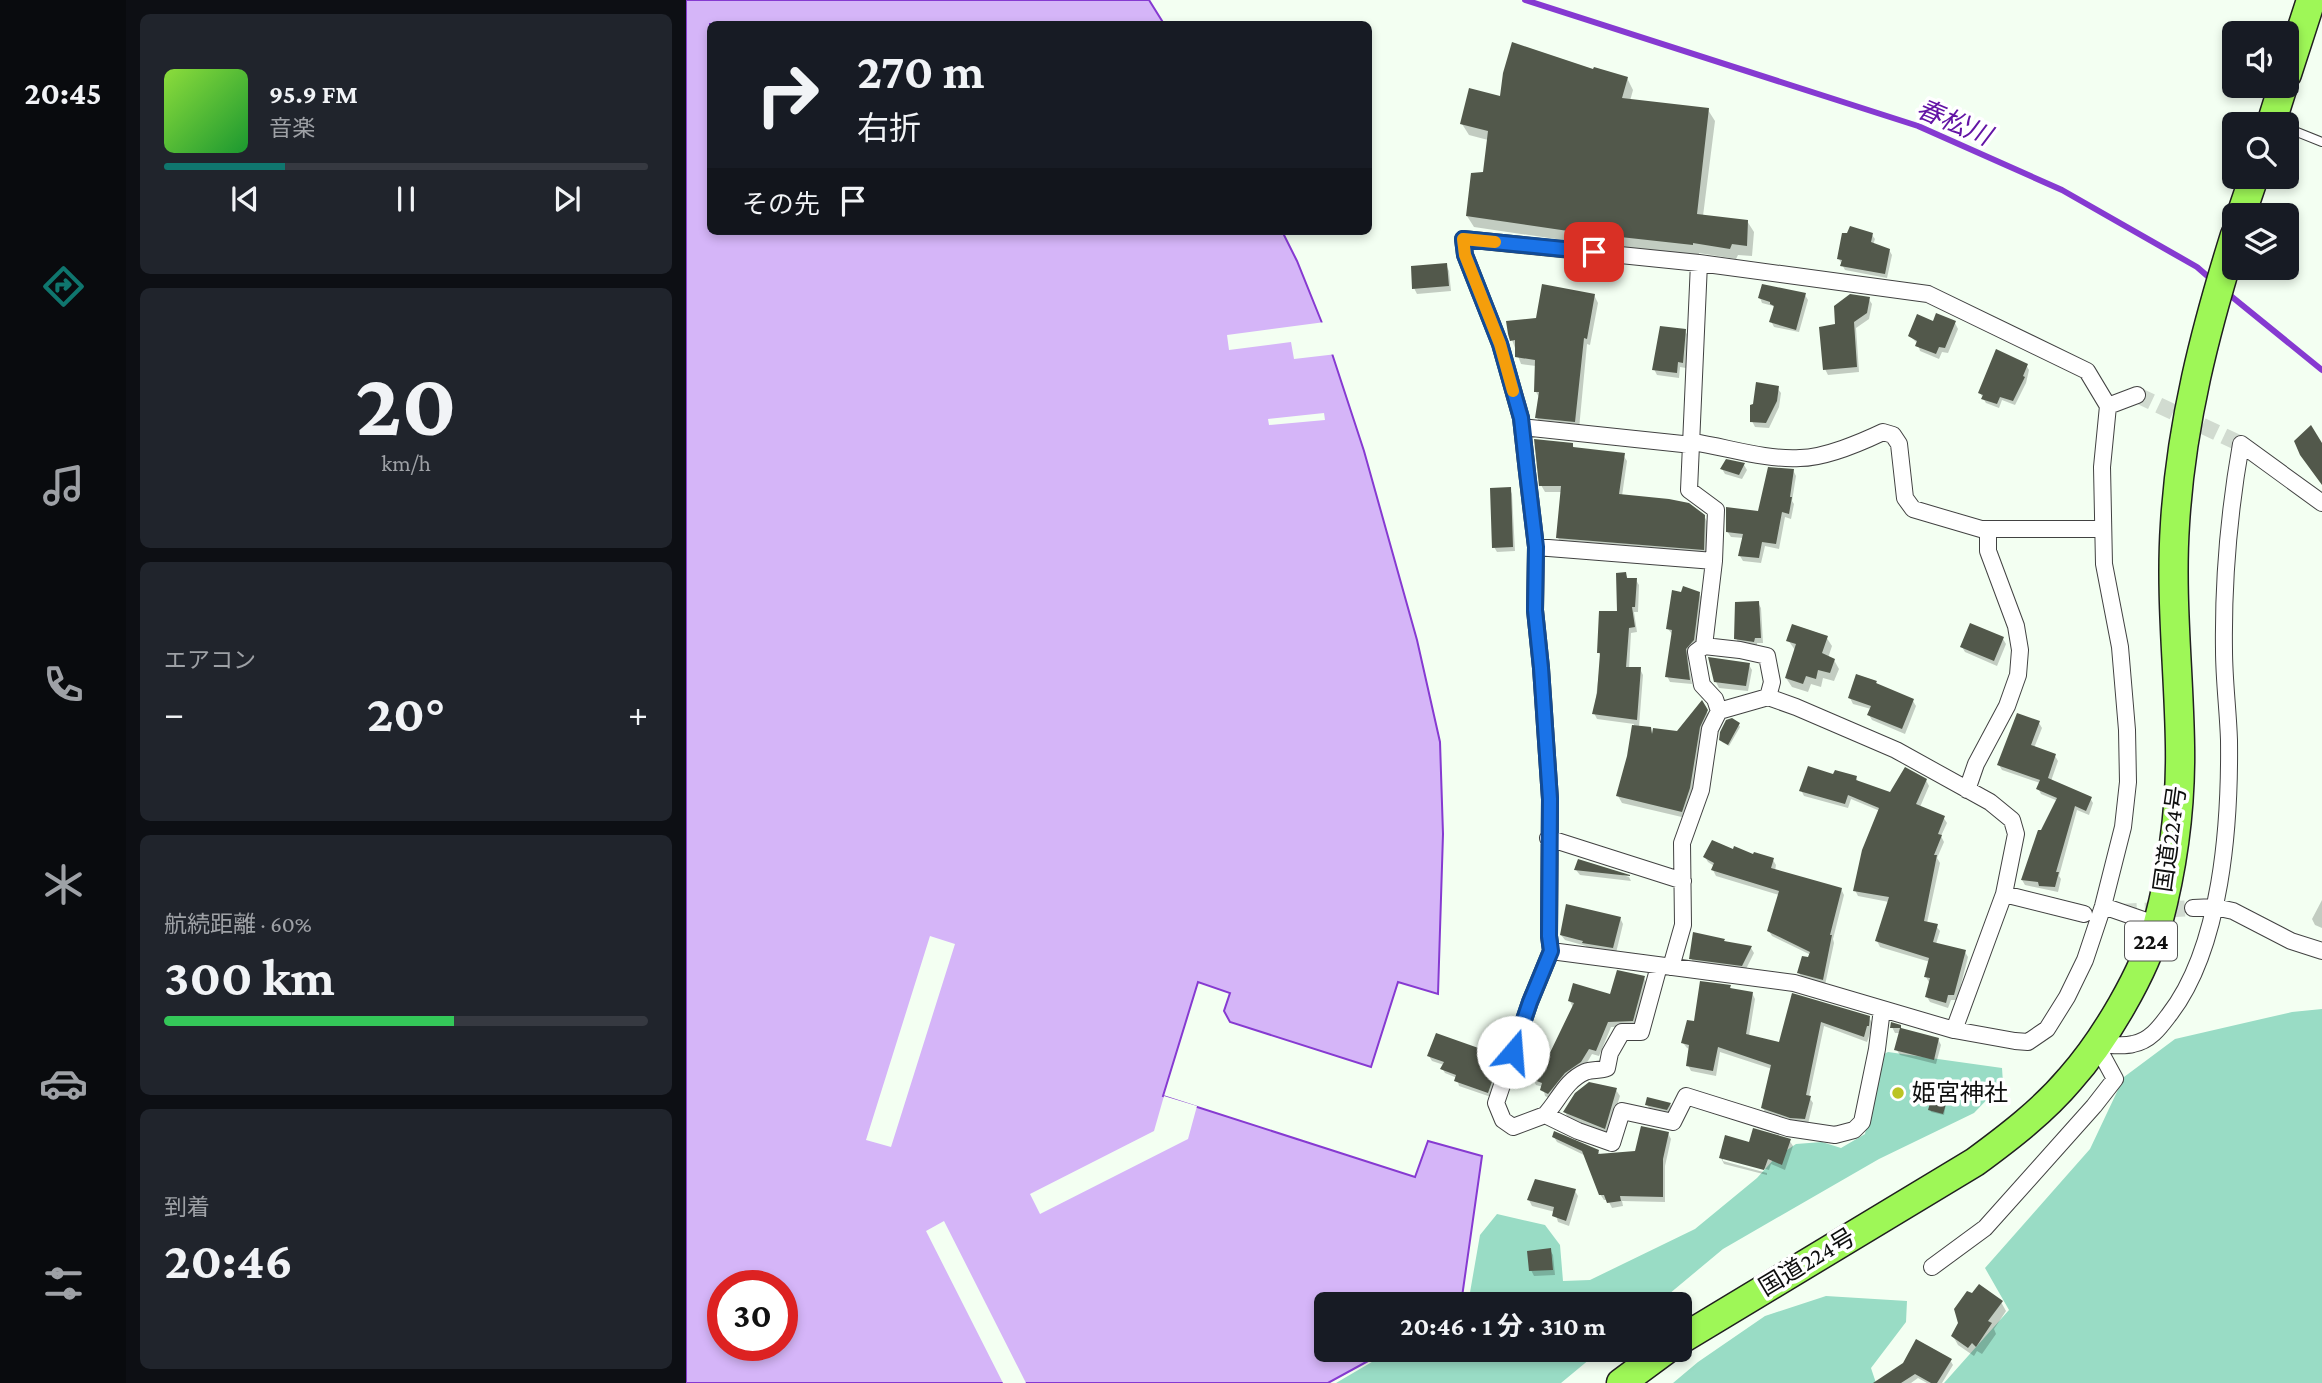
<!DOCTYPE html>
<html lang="ja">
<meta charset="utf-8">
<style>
:root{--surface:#171b24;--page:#20242c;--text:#f1f3f6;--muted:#9ea1a6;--line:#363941;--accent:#0f766e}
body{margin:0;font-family:"Crimson Pro","Noto Sans JP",serif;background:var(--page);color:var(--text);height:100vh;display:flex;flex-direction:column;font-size:26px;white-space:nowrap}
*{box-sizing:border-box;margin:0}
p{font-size:23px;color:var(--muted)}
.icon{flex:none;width:38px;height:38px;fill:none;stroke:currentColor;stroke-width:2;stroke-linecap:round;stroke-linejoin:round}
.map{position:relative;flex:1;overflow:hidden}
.side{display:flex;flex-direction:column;gap:14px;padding:14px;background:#0d0f14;width:560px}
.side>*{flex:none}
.guide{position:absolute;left:21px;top:21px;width:665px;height:214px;border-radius:10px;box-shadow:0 4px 10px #0003;background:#171b24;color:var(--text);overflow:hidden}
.fabs{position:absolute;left:1536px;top:21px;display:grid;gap:14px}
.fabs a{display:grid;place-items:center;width:77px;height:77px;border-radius:10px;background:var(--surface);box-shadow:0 4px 10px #0003;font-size:35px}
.speed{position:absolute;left:21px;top:1270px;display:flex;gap:14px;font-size:35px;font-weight:700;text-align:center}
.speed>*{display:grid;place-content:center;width:91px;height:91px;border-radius:50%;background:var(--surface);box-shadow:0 4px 10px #0003;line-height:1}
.speed .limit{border:10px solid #d22;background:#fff;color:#111}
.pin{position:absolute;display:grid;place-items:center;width:60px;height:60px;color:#fff;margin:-30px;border-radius:14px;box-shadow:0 4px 10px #0006}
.me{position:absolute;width:77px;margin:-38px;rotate:18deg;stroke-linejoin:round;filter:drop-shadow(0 0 5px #0008)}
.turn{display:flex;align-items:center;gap:24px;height:147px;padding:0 35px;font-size:32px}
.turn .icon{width:91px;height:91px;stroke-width:2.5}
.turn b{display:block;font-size:49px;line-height:60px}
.then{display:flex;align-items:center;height:66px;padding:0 35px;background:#0003;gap:14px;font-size:26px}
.big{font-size:52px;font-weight:700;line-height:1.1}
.side .widget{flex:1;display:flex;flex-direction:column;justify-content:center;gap:10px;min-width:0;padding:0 24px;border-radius:10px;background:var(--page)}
.side .dial{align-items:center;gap:0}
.dial b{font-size:91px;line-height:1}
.song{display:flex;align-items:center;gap:21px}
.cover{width:84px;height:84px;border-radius:10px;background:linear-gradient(135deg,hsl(90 70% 55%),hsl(130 70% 35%))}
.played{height:7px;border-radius:4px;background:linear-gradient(90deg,var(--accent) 25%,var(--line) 25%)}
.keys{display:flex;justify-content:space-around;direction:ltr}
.heat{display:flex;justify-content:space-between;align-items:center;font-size:38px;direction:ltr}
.charge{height:10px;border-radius:5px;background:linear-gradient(90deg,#34c759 60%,var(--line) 0)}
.trip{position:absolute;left:628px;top:1292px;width:378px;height:70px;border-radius:10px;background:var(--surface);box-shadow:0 4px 10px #0003;font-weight:700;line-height:70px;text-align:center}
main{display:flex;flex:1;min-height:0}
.menu{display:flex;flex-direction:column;width:126px;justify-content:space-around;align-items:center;background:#090b0e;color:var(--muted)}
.menu .icon{width:49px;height:49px}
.menu .active{color:var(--accent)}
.menu b{font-size:32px;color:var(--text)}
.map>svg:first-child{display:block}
.forest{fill:#99dcc5}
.water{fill:#d5b5f8;stroke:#863ad1;stroke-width:2;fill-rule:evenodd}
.pier{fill:#f3fff2}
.shadow{fill:#0003}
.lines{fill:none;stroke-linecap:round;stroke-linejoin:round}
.stream{stroke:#863ad1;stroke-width:6}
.building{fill:#52584b}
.street-tunnel{stroke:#d1dbd0;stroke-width:16;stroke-dasharray:16 8;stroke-linecap:butt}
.lane-casing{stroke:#424242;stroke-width:10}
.street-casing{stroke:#424242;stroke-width:18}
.highway-casing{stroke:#202020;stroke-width:31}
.lane{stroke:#fff;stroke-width:8}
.street{stroke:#fff;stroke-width:16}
.highway{stroke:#9ef757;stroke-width:28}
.route-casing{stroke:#114b97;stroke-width:18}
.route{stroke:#1a73e8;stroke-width:12}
.slow{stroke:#f59e0b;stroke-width:12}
.poi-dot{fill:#bbc423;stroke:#fff;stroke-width:2.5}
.labels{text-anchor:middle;stroke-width:7;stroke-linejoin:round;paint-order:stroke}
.shield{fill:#fff;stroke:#575757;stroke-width:2}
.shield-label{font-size:23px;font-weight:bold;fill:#0f0f0f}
.street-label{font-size:24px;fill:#0f0f0f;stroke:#fff}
.poi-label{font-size:24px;fill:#0f0f0f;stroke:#fff;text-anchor:start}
.water-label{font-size:26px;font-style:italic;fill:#6314a5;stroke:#fff}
</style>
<main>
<nav class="menu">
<b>20:45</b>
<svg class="icon active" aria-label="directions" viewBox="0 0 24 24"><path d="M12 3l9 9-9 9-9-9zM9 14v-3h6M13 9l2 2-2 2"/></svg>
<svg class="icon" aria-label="music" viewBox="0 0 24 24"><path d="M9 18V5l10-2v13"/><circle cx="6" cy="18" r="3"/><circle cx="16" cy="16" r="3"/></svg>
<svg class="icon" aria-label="phone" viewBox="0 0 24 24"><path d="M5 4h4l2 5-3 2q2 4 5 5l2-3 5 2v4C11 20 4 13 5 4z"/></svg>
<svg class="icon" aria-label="climate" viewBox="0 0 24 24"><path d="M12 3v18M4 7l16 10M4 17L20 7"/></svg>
<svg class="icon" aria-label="car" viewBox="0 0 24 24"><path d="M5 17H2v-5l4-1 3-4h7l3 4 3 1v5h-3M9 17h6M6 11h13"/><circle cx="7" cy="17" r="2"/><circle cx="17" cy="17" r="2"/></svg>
<svg class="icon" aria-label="filters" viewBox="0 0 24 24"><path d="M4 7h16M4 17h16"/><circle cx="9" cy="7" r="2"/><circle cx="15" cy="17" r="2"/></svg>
</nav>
<section class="side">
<div class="widget">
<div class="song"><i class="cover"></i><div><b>95.9 FM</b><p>音楽</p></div></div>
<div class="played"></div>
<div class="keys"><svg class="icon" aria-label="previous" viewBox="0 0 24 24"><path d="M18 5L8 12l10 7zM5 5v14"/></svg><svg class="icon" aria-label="pause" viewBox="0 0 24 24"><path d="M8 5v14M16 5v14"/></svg><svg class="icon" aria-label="next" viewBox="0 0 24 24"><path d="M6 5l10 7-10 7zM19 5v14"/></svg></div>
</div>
<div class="widget dial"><b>20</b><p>km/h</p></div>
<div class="widget"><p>エアコン</p>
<div class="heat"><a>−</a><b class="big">20°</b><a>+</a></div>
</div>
<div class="widget"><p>航続距離 · 60%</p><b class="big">300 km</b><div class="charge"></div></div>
<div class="widget"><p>到着</p><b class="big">20:46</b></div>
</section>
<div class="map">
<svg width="1636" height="1383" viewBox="0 0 1636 1383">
<rect width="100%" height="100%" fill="#f3fff2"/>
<path class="forest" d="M1636,1009V1383H1258L1323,1310L1299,1268L1404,1149L1438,1077L1489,1039L1606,1012Z
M1202,1052L1316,1068L1317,1083L1288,1113L1193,1159L1037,1249L971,1304H782L794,1235L811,1214L859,1225L874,1245L877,1281L904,1280L1009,1229L1071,1178L1089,1158L1110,1144L1136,1142L1155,1148L1179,1134L1194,1056Z
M1140,1296L1221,1301L1220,1322L1185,1368L1190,1383H987L1012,1362L1079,1316Z
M708,1349H916L875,1383H650Z"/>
<path class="water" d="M0,0H463L478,24H24V231H596L611,261L636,323L678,451L731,640L754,742L757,834L752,994L712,982L685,1067L544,1022L538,1011L544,993L512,982L477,1096L729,1177L742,1141L796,1156L775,1304H640V1349H704L642,1383H0ZM37,1286H96V1346H37Z"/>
<path class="pier" d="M639,322L651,354L608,359L605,342L543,350L541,335Z
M638,413L639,420L583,425L582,419Z
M244,936L269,944L205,1147L180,1140Z
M478,1096L511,1106L502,1139L354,1214L344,1194L468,1131Z
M258,1221L340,1383H317L240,1231Z"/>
<path class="shadow" d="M909,72L941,78L947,90L944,101L1022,110L1029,121L1017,216L1061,221L1068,232L1066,256L1052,255L1050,259L1013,253V255L897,243L788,227L781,216L799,174L802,140L783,135L776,124L815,98Z
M1162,234L1186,235L1189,239L1187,245L1203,250L1206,255L1201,278L1159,270L1153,259Z
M760,265L763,271L765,291L731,294L728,288Z
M908,295L912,303L904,345L901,344L893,429L855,425L851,418L854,399L850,392V366L835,364L826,340L851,319Z
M1119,295L1122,300L1113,332L1088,327L1085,321L1088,309L1087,306L1076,303L1074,298Z
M1182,298L1186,304L1183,319L1170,328L1173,372L1142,375L1139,369L1151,326Z
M1269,323L1272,329L1262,353L1256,352L1253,359L1234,351L1232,344L1224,336L1248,324Z
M999,331L1002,336L1000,368L994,367L993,378L971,375L968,369Z
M1340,365L1343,370L1340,383L1329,405L1316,400L1313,408L1300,403L1294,393Z
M1091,388L1095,393L1093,407L1083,428L1069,427L1066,421Z
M886,445L889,449L937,455L941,461L936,496L1018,516L1022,523L1021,555L876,544L872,538L876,492H859L855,485Z
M1058,465L1061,470L1056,479L1039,474L1036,469Z
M1107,470L1110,476L1106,501L1108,504L1105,519L1099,517L1093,549L1079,546L1075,563L1057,561L1054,556L1058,538L1045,537L1041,531L1073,513Z
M824,489L826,494L829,551L811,552L808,547Z
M939,574L942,579L950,580L953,585L952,612H948L951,632L945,633L943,669H954L957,675L953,727L963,729L967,735L992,733L1016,703L1025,719L1008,796L1000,818L936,803L932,796L943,756L948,724L911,719L908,713L915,657L913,653L933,613Z
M1013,593L1016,599L1010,646L1003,653L1002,660L1006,684L984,682L981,676L987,635L982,629Z
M1072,603L1075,608L1077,643H1071V647L1053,644L1050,638Z
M1140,637L1146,646L1142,658L1148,660L1153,669L1148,681L1137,678L1135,687L1125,684L1122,692L1106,687L1100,678L1109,650L1102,640Z
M1317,639L1320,644L1311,666L1279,652L1276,647Z
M1063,665L1066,670L1062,691L1033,688L1030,682Z
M1190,682L1192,686L1227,701L1230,706L1219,734L1186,720L1183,715L1185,709L1167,704L1164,698Z
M1353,723L1356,728L1348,748L1369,756L1372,761L1365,781L1404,798L1407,803L1403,815L1391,810L1373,876L1375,879L1372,892L1339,885L1336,880L1356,831L1372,801L1355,794L1352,788L1354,783L1316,770L1313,765Z
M1053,725L1054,727L1043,746L1036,742L1035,740Z
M1148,776L1170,778L1173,783L1205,794L1240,780L1243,786L1234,807L1257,817L1261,823L1255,836L1258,842L1251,858L1254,863L1241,923L1250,926L1254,931L1250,944L1279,952L1282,957L1271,1000H1265L1262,1008L1244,1002L1241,997L1244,984L1240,977L1244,962L1194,947L1191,941L1203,902L1172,896L1169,890L1194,811L1165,799L1162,808L1118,796L1115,790Z
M1048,852L1087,860L1090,865L1089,871L1155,889L1158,895L1147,939L1148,943L1139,985L1116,978L1113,973L1125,955L1086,936L1083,931L1093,895L1030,876L1027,870L1028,866L1022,862L1019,857Z
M893,861L943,877L945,881L894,875L890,870Z
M1636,900V928L1629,925L1626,919Z
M934,918L937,924L930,953L901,949L900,946L879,940L875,935Z
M1009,934L1065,948L1068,953L1059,971L1008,964L1005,958Z
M958,978L961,984L950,1027H925L913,1056L906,1054L898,1068L865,1099L859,1096L857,1087L850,1085L847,1079L860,1063L887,1008L884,1001L925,997Z
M1044,987L1046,990L1066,993L1069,999L1063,1036L1094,1044L1107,995L1183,1018L1187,1024L1181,1042L1138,1026L1123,1097L1127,1103L1122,1124L1109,1123L1080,1114L1077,1108L1086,1069L1034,1052L1030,1076L1005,1071L1002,1065L1004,1049L1001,1048L997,1043L1010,1023Z
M1206,1027H1214L1216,1030L1252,1039L1255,1045L1250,1064L1214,1055L1210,1049L1215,1033H1209Z
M743,1056L813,1058L816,1063L805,1097L773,1086L771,1078L759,1073L756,1068L758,1065L746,1061Z
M930,1090L934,1096L922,1134L882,1118L879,1112Z
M1261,1098L1258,1115L1245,1112L1244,1109Z
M984,1104L987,1110L984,1115L965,1111L961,1105Z
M982,1133L985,1139L979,1166V1202L936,1201L937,1206L926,1208L922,1200H918L914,1194L900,1156L871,1142L868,1137L912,1151L915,1156L950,1153Z
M1103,1140L1107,1146L1099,1170L1085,1164L1083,1170L1037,1157V1161L1081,1173V1175L1038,1164L1035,1158L1064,1144Z
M889,1191L892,1196L883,1226L872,1222L869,1212L846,1206L843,1200Z
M864,1250L867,1255L869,1275L848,1276L845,1270Z
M1315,1302L1320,1311L1308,1329L1310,1334L1296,1354L1291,1351L1288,1356L1272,1345L1267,1336L1274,1323Z
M1264,1360L1267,1365L1256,1383H1241L1232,1378L1225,1383H1197Z"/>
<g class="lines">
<path class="stream" d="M839,0L1232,126L1376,190L1511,267L1526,280
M1540,292L1636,370"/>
</g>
<path class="building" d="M826,42L907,69L908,67L942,77L936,98L1023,108L1011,214L1062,220L1061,246L1046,244L1044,249L1007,243V245L889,232L780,216L785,173L797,172L802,131L774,124L783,88L814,96L817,73Z
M1164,226L1187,233L1185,242L1204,249L1199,274L1154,266L1156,260L1151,259L1156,233H1161Z
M761,263L763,286L726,289L725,266Z
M856,284L909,294L901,339L898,338L889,422L849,418L853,392H848L849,360L829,357V340L824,341L822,334L820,321L850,318Z
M1076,284L1120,293L1110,330L1083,322L1088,306L1084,304V302L1072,298Z
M1164,294L1184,297L1181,313L1168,322L1171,367L1137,370L1133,327L1149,324L1148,306Z
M1250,313L1270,321L1259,348L1253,347L1250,354L1229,346L1231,341L1222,336L1231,314L1247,321Z
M974,326L1000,329L997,363L992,362L991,373L966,370Z
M1310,349L1342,364L1337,376L1339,377L1327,401L1314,397L1311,404L1295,399L1297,395L1292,393Z
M1070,382L1093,386L1091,401L1080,423L1064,422V405L1067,404Z
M1625,425L1636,443V485L1614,455L1608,441Z
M848,439L887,443V447L939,453L933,494L983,499L1003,503L1019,515L1018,550L870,538L875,486H853Z
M1040,459L1059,463L1053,475L1034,469Z
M1082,467L1108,469L1104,497H1106L1103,514L1096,512L1090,544L1076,542L1073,558L1052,556L1057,534L1040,532V507L1072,511Z
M825,487L827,547L806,548L804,488Z
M940,572L941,578H951L949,607H946L949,627L943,628L940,667H955L951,720L906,714L911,693L914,653H911L913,611H931L930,573Z
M997,586L1014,592L1008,640L1000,649L1004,680L979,677L986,630L980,629L986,590L995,592Z
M1073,601L1075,638H1069L1068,642L1048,639L1049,602Z
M1284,623L1318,637L1308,661L1274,647Z
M1106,624L1142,636L1136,653L1149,659L1144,673L1132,670L1130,679L1120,676L1117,684L1099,678L1110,644L1100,641Z
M1022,657L1064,663L1060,686L1028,682Z
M1170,674L1191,681L1190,683L1228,699L1216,729L1181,715L1185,706L1162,698Z
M1016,700L1022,710L1014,727L1004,788L996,812L930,796L941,756L946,725L965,727L966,734L967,728L991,731Z
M1331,713L1354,721L1345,745L1370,754L1362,778L1406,797L1400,811L1389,806L1370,872H1373L1369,887L1353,886L1352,882L1335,880L1352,830H1355L1371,798L1350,789L1354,780L1311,765Z
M1046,718L1054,723L1042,745L1033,740L1034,732L1040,720Z
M1122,766L1147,774L1149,770L1171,776L1170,780L1204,792L1219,767L1241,779L1230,804L1259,816L1252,834L1256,835L1248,855H1251L1238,921L1252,924L1247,942L1280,950L1268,995H1262L1260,1003L1239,997L1244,978L1238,977L1243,958L1189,941L1203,897L1167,891L1176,850L1193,808L1162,795L1159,804L1113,791Z
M1026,840L1047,849L1048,846L1067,854L1068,852L1088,858L1085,868L1156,888L1144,935H1146L1137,980L1111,973L1116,956L1122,957L1124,952L1081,931L1093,891L1025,870L1028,863L1017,857Z
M892,859L944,875V876L888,870Z
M880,904L935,917L927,948L896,943L897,941L874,935Z
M1007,932L1039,939L1038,941L1066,946L1056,966L1003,959Z
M931,970L959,976L947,1021L922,1022L910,1051L903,1049L895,1062L879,1073L862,1094L854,1090L856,1083L845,1079L851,1057L860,1061L888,1003L882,1001L887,983L924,994Z
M1014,981L1045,985L1044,988L1067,992L1060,1034L1093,1042L1106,993L1184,1016L1183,1026H1181L1178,1037L1135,1022L1120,1095L1125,1096L1119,1119L1104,1118L1075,1108L1085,1065L1032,1047L1027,1071L1000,1066L1003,1045L995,1043L1001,1020L1008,1021Z
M1205,1022L1215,1025V1028L1253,1038L1248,1060L1208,1050L1214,1028H1204Z
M750,1033L815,1056L802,1093L768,1081L770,1075L754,1069L758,1062L741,1056Z
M903,1082L931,1088L919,1129L877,1112L889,1093Z
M1247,1093L1262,1097L1257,1114L1242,1110Z
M961,1097L985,1103L981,1110L959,1105Z
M955,1126L983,1132L977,1159V1197L934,1196L935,1201L921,1203L918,1195H913L896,1151L866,1137L868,1131L913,1150L912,1154L949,1151Z
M1067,1128L1105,1139L1096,1165L1082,1159L1078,1170L1033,1158L1039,1135L1063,1142Z
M849,1179L890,1189L880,1221L866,1216L868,1207L841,1200Z
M865,1248L867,1270L843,1271L841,1251Z
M1293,1284L1317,1301L1302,1321L1306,1323L1290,1347L1286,1343L1282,1348L1265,1336L1272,1323L1268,1309L1281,1291L1286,1293Z
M1230,1339L1266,1359L1251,1383H1245L1229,1374L1215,1383H1187L1217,1363Z"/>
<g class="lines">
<path class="street-tunnel" d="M1451,395L1555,444
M1435,912L1507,908"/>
<defs>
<path id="lane" d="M1601,128L1636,142"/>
<path id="street" d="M836,427L1006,445
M1006,442C1041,447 1078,460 1114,458C1138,458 1176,442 1197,432L1207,435L1213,444L1219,498L1227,509L1295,529H1416
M850,547L1028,561
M1018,646L1054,650L1081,656L1086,682L1082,697
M1033,711L1082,697L1110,707L1210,750L1304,802L1326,820L1330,834L1318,894L1268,1030
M1281,790L1290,764L1321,706L1332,675L1334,650L1330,626L1302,551V529
M862,838L997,881
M1318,894L1398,914
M1417,906L1472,925
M1507,908L1529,907L1547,911L1605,941L1636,951
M865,951L863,936L864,799L855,668L849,610L850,547L841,472L835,418L814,344L779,255L777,239L1013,263L1242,294L1401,371L1422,406
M985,967L997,925L996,843L1015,790L1024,729L1033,711L1029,699L1016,685L1010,652L1018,646L1028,561L1030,510L1003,490L1013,263
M1196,1009L1191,1049L1176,1122L1168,1130L1149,1135L1102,1128L1000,1096L987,1122L936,1111L926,1143L892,1131L859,1115L827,1127L817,1120L810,1103L844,1002L865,951L1108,983L1268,1030L1329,1041L1342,1042L1361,1029L1381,997L1399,960L1417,906L1437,827L1442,782L1441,730L1434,647L1418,564L1416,467L1422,406L1451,395
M859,1115C873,1100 879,1081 899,1072C906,1069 914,1071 921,1068L924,1053L936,1032H955L973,966
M1246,1267L1299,1228L1408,1106L1429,1079L1410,1044C1422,1044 1436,1047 1447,1044C1464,1041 1474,1027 1483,1015C1536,947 1544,823 1543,740C1542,710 1538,680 1538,650C1537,581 1543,512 1555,444L1636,503"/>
<path id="highway" d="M1601,74L1625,0
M1585,124L1597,86
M1555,215L1568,177
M994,1340L1289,1162C1323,1137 1357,1111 1384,1079C1418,1041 1459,972 1472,923C1487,866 1495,805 1494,746C1493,672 1484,598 1489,524C1495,424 1519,331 1549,235
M935,1383L981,1349"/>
</defs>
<use href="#lane" class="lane-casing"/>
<use href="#street" class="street-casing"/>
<use href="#highway" class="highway-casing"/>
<use href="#lane" class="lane"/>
<use href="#street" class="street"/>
<use href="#highway" class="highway"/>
</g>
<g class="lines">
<defs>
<path id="route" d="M827,1052L844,1002L865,951L863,936L864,799L855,668L849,610L850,547L841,472L835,418L814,344L779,255L777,239L908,252"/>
</defs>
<use href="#route" class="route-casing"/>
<use href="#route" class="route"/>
<path class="slow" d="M809,242L777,239L779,255L814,344L827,391"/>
</g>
<circle class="poi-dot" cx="1212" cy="1093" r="7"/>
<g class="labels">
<rect class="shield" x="1439" y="921.5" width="52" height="39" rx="5"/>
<g class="shield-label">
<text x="1465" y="949">224</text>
</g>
<g class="street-label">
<text transform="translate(1484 839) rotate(-82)" y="8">国道224号</text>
<text transform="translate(1121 1262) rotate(-31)" y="8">国道224号</text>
</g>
<g class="poi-label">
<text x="1226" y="1101">姫宮神社</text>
</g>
<g class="water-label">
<text transform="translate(1268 122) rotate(23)" y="9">春松川</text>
</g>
</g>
</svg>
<div class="fabs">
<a><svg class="icon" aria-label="sound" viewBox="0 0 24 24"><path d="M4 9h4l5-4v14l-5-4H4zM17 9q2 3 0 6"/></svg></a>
<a><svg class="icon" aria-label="search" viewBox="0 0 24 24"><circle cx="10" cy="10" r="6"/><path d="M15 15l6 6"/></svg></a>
<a><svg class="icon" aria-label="layers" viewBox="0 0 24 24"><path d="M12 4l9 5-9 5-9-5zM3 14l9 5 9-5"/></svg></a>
</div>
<div class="speed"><div class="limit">30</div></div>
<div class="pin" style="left:908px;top:252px;background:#d93025"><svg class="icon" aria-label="arrive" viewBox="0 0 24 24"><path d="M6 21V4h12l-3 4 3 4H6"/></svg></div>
<svg class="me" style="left:827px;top:1052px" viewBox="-20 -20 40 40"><circle r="19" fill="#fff"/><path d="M0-13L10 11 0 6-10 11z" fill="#1a73e8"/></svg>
<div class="trip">20:46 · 1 分 · 310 m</div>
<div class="guide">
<div class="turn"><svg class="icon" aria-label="right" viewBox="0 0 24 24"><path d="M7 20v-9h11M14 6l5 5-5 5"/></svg><div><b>270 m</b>右折</div></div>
<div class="then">その先<svg class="icon" aria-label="arrive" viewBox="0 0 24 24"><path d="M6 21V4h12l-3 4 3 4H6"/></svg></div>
</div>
</div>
</main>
